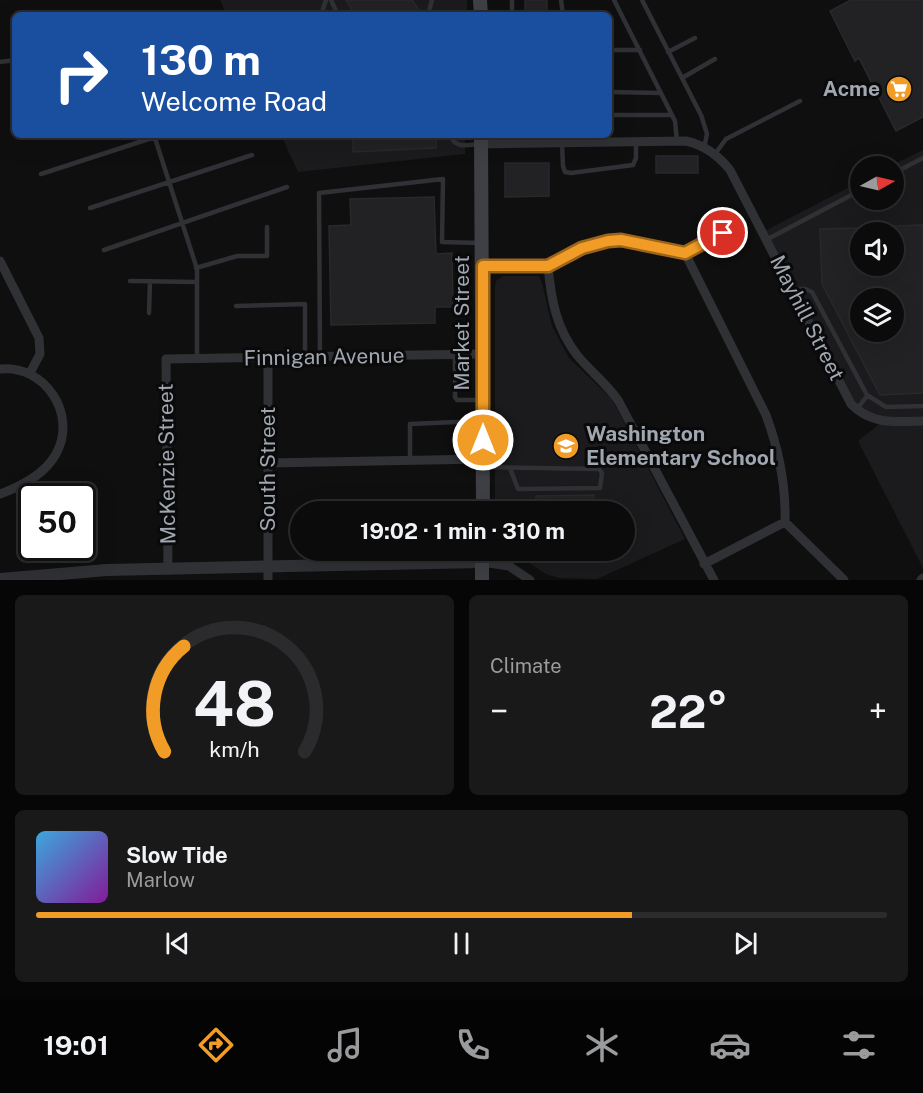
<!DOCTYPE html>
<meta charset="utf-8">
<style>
:root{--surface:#0b0b0c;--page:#19191a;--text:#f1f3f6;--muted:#9a9b9d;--line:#2b2b2d;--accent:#f19c26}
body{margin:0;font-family:"Public Sans",sans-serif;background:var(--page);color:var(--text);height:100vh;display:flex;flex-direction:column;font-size:22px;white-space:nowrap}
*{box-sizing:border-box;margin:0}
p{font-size:20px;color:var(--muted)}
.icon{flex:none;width:33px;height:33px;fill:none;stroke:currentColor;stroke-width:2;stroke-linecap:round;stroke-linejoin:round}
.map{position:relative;height:580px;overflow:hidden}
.side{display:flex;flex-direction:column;gap:15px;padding:15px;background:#060607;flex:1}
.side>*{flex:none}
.hud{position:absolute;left:12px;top:12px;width:600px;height:126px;border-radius:9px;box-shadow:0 6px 24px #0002,0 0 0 2px var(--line);background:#1a4fa0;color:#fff;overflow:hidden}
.needle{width:39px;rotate:82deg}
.fabs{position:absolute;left:850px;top:156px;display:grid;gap:12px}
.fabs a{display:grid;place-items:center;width:54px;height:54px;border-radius:50%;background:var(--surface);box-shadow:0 6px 24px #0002,0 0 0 2px var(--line);font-size:30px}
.speed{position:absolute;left:18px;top:483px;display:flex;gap:12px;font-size:30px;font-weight:700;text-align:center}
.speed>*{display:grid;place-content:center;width:78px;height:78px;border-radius:50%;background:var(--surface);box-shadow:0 6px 24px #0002,0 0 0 2px var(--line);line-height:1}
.speed .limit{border:3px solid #111;border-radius:9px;background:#fff;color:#111}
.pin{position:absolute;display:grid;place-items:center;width:51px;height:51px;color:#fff;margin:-26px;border:3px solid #fff;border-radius:50%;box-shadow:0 2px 6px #0007}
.me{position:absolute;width:66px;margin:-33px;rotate:0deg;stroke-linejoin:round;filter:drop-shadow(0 0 4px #0008)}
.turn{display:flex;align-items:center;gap:21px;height:126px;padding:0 30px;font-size:27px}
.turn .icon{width:78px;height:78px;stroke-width:2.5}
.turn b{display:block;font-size:42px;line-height:51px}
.big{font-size:45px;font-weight:700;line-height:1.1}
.side .card{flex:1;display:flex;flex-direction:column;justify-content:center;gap:9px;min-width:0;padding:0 21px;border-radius:9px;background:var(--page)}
.side .dial{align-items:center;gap:0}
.dial svg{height:156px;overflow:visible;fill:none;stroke:var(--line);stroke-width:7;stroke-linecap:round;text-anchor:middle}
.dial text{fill:var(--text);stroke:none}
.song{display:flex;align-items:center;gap:18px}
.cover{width:72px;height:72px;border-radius:9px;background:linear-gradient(135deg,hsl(200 70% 55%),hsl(290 70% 35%))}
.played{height:6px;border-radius:3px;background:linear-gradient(90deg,var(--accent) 70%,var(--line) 70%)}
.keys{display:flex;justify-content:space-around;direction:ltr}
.heat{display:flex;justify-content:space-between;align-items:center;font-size:33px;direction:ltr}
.side .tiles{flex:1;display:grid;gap:15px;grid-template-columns:1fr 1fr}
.card:last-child{grid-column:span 2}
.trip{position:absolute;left:290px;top:501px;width:345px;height:60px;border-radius:30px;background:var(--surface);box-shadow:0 6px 24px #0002,0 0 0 2px var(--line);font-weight:700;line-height:60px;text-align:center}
.dock{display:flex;height:96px;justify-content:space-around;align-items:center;background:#040405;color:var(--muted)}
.dock .icon{width:42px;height:42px}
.dock .selected{color:var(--accent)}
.dock b{font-size:27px;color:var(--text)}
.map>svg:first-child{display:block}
.built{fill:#1b1b1d;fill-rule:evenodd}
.building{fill:#222224;stroke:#29292c;stroke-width:1.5;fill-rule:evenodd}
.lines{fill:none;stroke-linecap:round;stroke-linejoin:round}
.service{stroke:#303135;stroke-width:4.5}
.minor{stroke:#303135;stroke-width:9}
.tertiary{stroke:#303135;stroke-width:12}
.secondary{stroke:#3e4045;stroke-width:14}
.route-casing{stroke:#9d6519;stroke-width:15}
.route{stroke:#f19c26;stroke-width:10}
.labels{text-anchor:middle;stroke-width:6;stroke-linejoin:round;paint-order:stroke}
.poi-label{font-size:21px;font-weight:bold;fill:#a0a7b1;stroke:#0a0a0b;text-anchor:end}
.street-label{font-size:21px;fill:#a0a7b1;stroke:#0a0a0b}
</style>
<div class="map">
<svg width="923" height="580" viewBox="0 0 923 580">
<rect width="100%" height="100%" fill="#0f0f10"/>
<path class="built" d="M220,0H467V15H227Z
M281,135H465V154L298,172Z
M923,150V568L858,441L879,424L853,407L761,233L861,181V200H894V166H890ZM861,232H894V266H861ZM861,298H894V332H861Z
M503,276H539L542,283L552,326L569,358L612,399L685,539L597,579L559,578L546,574L511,551L624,550V512H495V288L496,281Z"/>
<path class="building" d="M346,0H412L419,10L412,15H355Z
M525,0H547V15H525Z
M851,0H923V117L896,131L859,58L855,61L830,11Z
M353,135H436V148L353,152Z
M656,156H698V173H656Z
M505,163H549V196L505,197Z
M434,197L436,254L452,253L453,307H435V323L331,325L329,226L351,225L350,199Z
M923,225V393L880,395L822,284L820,229L861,228V266H894V226ZM861,298H894V332H861Z
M594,495V506H590V512H536V496Z"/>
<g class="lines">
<path class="service" d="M331,0L338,15
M561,0L563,15
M614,0L675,121L677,141
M642,0L701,115L707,134L704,148
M321,15L326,0
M428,15L432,0
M512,15V0
M609,50H640
M668,52L695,38
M0,62L15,60
M682,78L715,59
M609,92L661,93
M609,115H672
M154,135L197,269V359
M450,135C455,149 467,145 480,144
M562,143L563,166L565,172L571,173L633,165L636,158V142
M715,154L726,139L800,101
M894,173L923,158
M41,174L161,135
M90,208L252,155
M766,240L861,190
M104,250L287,187
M196,268L237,256H267V227
M130,281L197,282
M792,289H805L812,292L867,395L886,407L923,406
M236,306L305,304V358
M149,313L150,281
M455,354V397L457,400H481
M320,358L319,193L443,179L442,242L480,243
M857,409L867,396
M410,461V424L480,421
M486,467L599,469L602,473L600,488L518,489L510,468"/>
<path class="minor" d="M481,144L686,141C704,145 718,155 730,170L851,404C872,425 895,422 923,421
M685,253L766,415C779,450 786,484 785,522L844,580
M0,261L39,338L40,354L30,373
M483,266H548L582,247L607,241L621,240L685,253L742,223
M548,266C551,299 556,328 577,355C590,371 606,383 618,400L714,580
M0,369C45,364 78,415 56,454C45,474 20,487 0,494
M268,463L483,459
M482,562L509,566L530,580
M704,564L785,522
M168,570L166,359L483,354
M268,580V359
M921,580L923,578"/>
<path class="tertiary" d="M0,579L107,570L482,562"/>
<path class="secondary" d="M480,0L481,15
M481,135L483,512
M482,580V550"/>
</g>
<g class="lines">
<defs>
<path id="route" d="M483,440V266H548L582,248L608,241L621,240L685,253L723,233"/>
</defs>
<use href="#route" class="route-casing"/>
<use href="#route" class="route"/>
</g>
<defs>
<symbol id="supermarket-disc" viewBox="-11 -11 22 22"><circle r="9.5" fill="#f19c26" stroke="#0a0a0b"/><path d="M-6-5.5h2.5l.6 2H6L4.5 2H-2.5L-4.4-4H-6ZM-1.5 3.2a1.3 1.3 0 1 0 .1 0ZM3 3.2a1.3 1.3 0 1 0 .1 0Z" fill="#fff"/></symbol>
<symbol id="school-disc" viewBox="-11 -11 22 22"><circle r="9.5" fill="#f19c26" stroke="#0a0a0b"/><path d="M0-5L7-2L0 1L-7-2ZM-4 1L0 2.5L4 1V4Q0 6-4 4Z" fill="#fff"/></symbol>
</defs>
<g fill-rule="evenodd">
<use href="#supermarket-disc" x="884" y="74" width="30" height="30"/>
<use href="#school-disc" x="551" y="431" width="30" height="30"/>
</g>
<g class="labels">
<g class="poi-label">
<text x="880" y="96">Acme</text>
<text x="586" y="441" text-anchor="start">Washington<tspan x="586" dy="24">Elementary School</tspan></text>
</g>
<g class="street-label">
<text transform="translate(807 318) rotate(63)" y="7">Mayhill Street</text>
<text transform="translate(462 323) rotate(-90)" y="7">Market Street</text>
<text transform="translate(324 357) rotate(-1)" y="7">Finnigan Avenue</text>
<text transform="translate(167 464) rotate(-91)" y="7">McKenzie Street</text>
<text transform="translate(268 469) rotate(-90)" y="7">South Street</text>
</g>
</g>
</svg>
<div class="fabs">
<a><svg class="needle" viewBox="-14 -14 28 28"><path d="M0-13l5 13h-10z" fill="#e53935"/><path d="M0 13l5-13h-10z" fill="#9a9b9d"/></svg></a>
<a><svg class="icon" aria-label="sound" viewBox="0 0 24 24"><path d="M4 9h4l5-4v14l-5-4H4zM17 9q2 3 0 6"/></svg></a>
<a><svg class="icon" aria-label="layers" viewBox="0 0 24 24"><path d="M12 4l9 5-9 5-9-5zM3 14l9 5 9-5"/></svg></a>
</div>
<div class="speed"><div class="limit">50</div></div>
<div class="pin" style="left:723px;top:233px;background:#d93025"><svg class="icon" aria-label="arrive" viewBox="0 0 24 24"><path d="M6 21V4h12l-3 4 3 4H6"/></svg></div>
<svg class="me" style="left:483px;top:440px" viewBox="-20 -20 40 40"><circle r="17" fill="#f19c26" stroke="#fff" stroke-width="3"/><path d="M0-11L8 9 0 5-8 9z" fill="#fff"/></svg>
<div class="trip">19:02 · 1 min · 310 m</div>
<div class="hud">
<div class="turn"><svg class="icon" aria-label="right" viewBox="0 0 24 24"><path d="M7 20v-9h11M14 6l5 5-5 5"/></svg><div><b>130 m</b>Welcome Road</div></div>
</div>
</div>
<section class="side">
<div class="tiles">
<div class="card dial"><svg viewBox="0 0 100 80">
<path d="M14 69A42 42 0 1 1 86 69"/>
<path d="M14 69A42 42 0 0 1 24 15" stroke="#f19c26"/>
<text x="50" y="56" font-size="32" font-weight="700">48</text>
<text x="50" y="72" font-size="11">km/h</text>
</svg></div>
<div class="card"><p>Climate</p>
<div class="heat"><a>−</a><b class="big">22°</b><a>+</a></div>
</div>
<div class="card">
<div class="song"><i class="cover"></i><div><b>Slow Tide</b><p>Marlow</p></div></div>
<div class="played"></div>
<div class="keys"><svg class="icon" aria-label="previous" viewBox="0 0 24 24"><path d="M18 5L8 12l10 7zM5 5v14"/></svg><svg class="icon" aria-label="pause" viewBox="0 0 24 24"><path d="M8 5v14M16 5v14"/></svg><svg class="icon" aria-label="next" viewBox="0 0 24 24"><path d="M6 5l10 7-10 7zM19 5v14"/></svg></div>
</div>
</div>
</section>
<nav class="dock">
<b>19:01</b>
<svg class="icon selected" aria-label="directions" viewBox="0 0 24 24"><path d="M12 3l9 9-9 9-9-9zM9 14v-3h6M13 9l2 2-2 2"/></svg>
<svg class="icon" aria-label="music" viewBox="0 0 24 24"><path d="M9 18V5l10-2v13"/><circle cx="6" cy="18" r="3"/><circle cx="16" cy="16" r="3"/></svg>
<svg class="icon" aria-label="phone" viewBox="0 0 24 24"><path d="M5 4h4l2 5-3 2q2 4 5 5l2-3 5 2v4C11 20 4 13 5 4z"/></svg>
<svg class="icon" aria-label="climate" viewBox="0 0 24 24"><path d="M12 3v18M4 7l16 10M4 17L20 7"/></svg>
<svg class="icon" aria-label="car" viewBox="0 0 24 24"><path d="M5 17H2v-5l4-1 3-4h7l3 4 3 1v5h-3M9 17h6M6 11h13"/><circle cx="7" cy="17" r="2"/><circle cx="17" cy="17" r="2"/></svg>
<svg class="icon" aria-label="filters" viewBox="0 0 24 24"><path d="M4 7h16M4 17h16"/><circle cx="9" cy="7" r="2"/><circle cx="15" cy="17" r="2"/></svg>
</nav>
